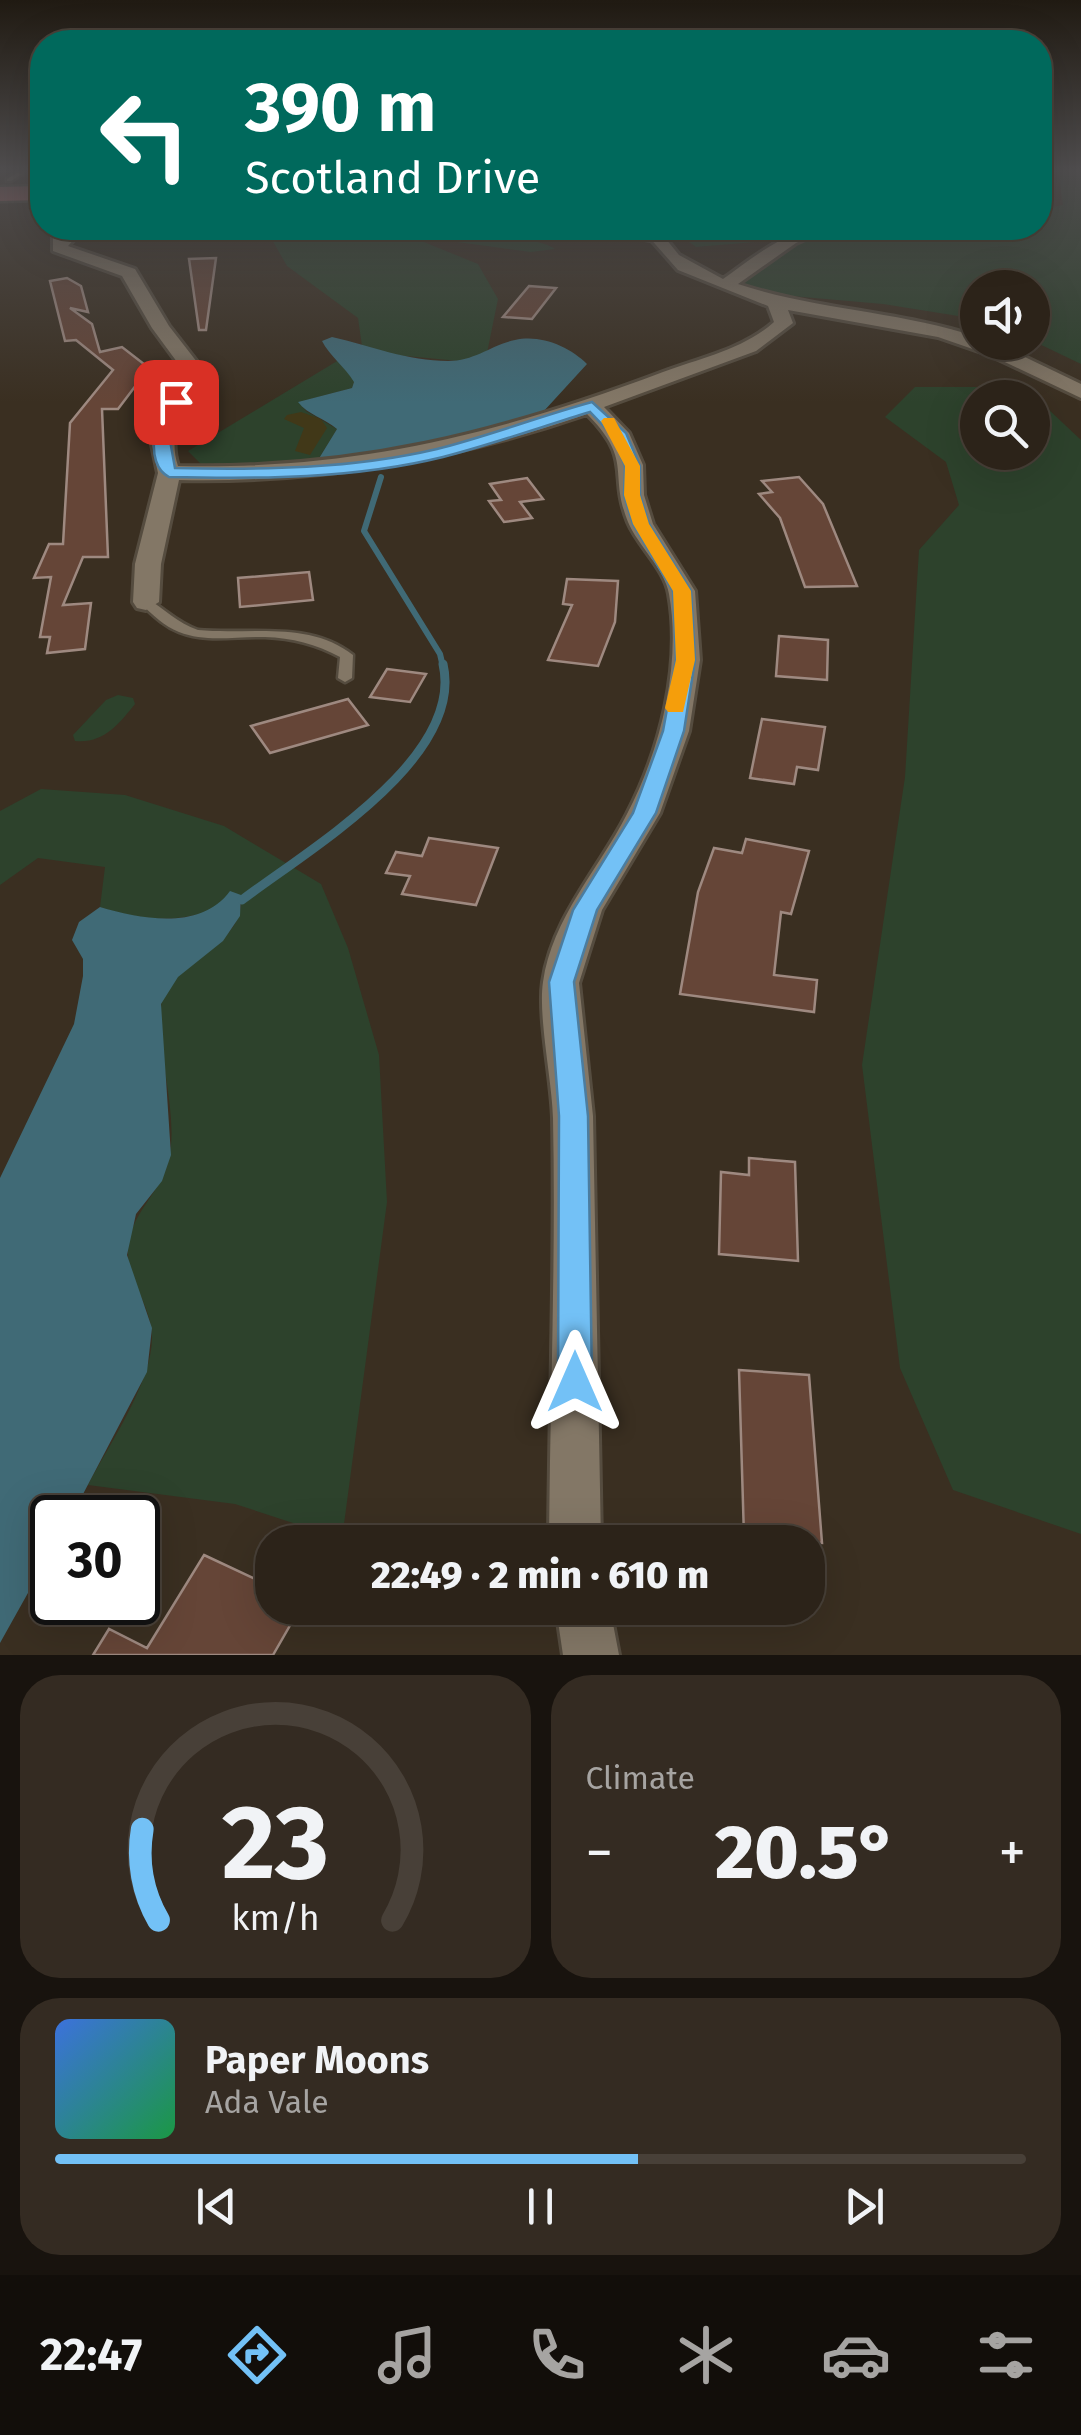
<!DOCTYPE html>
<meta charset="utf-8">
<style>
:root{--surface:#2c2319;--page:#342b22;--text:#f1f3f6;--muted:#a6a4a2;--line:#484038;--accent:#73c1f6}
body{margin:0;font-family:"Fira Sans",sans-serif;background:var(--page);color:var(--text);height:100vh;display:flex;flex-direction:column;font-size:38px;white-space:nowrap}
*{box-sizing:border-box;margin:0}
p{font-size:32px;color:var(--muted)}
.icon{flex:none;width:55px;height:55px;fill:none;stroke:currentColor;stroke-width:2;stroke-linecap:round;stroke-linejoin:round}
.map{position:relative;height:1655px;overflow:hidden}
.sheet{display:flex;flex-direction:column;gap:20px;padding:20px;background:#18130e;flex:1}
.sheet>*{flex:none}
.hud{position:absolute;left:30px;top:30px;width:1022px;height:210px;border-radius:40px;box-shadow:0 10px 40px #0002,0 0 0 2px var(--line);background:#00695c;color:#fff;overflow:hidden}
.controls{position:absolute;left:960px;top:270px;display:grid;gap:20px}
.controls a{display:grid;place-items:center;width:90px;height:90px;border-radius:50%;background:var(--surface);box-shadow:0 10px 40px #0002,0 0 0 2px var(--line);font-size:50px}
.speed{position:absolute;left:30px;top:1495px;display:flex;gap:20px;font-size:50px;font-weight:700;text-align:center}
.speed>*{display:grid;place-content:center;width:130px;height:130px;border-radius:50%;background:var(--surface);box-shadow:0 10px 40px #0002,0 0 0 2px var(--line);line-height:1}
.speed .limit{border:5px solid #111;border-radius:15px;background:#fff;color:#111}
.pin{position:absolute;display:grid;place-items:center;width:85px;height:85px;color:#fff;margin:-42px;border-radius:20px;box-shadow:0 5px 15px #0006}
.me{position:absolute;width:110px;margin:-55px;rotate:0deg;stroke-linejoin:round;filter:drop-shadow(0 0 8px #0008)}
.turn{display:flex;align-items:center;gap:35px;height:210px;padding:0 50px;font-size:45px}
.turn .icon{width:130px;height:130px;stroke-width:2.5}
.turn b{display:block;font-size:70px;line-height:85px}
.big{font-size:75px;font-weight:800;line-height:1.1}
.sheet .tile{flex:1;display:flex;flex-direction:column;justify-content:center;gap:15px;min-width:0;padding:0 35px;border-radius:40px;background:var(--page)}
.sheet .dial{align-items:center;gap:0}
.dial svg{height:260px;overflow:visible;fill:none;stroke:var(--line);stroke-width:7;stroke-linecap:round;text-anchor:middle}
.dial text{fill:var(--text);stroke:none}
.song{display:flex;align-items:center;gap:30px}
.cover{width:120px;height:120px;border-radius:15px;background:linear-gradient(135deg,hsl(220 70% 55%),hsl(140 70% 35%))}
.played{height:10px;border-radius:5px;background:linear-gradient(90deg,var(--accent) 60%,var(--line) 60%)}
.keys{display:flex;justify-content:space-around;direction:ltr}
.heat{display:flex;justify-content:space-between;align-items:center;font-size:55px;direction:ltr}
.sheet .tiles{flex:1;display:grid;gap:20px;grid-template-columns:1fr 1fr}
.tile:last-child{grid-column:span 2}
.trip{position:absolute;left:255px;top:1525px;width:570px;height:100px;border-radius:40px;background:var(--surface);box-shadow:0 10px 40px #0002,0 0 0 2px var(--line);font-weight:800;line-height:100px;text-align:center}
.tabs{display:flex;height:160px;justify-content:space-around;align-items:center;background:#120e0a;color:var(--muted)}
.tabs .icon{width:70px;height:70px}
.tabs .current{color:var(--accent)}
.tabs b{font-size:45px;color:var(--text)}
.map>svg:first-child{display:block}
.green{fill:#2d422c}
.sand{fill:#413818}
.water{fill:#406a76}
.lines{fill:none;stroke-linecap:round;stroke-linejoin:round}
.stream-far1{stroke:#406a76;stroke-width:6}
.stream{stroke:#406a76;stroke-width:9}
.building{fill:#654537;stroke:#9e8980;stroke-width:2.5}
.lane-casing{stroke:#554c3f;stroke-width:5}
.street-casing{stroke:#554c3f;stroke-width:6}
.primary-casing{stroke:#554c3f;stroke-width:5}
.lane{fill:#837766;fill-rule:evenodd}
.street{fill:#837766;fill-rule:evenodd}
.primary{fill:#bf696f;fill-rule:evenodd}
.route{fill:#73c1f6;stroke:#4b7da0;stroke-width:2.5}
.slow{fill:#f59e0b}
</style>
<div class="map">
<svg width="1081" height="1655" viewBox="0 0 1081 1655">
<rect width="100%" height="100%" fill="#3a2f21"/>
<path class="green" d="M1058,170H1081V364L1033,341L1032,288H978L977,319L883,304L768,294L739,282L798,240L833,228H858L920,240L962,228H1040V209L1063,205Z
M246,228H402L414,238L478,264L498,299L487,353L459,361L395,355L354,382L352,388L299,402L306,411L337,429L318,460L283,467L201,464L188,451L362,346L358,318L287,266L271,238Z
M466,228H495C510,246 537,236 555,249L531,252L457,242Z
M670,228H748L766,241L696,247Z
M915,387H979L1014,397L978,398V452H1032L1033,403L1047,408L1081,440V1534L953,1490L900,1368L862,1065L905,777L919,550L959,505L946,462L885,417Z
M118,695L133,698L135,704C119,724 103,744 75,741L73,735L106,700Z
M41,789L125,795L224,826L321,884L348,948L379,1055L387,1202L342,1539L235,1504L88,1485C109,1444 160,1372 151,1326C147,1302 128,1277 128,1254C127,1214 162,1194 169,1158C179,1115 156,1052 161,1007C167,957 246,951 241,895C227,899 217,908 205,912C170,924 133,918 100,907L105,867L38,858L0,885V811Z"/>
<path class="sand" d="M301,412L321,419L327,428L310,455L295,451L304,428L284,419L287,415Z"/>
<path class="water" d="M332,337C371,346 408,361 448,361C475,361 491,345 515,340C541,334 570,347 587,364L543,412L440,443L365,459L318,460L337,429C324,418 308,415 298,402L352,388L354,382C345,367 329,355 322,341Z
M230,891L241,895L240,916L223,941L178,977L161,1004L171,1155L162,1181L136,1214L127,1255L152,1328L147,1372L71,1517L52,1518V1550L0,1643V1178L74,1024L83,976V959L72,940L79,922L100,907C141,919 201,931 230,891Z"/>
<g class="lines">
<path class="stream-far1" d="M381,477L364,531L440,654L443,667"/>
<path class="stream" d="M242,900C306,851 465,759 443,664"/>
</g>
<path class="building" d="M216,258L206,330H199L189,259Z
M67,278L81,286L88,312L70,308L92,324L100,352L122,347L149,368L118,409H102L108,557H83L63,605L91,603L85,649L47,653L50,637H40L51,577L34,578L49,544H63L70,423L113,370L76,340L65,341L50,281Z
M529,286L556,288L532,319L503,317Z
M799,477L823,504L857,586L805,587L780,518L759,494L772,492L762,481Z
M527,478L543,499L520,502L532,518L504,522L489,501L501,500L490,484Z
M309,572L313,600L240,607L238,578Z
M567,579L618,581L615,622L598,666L548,660L572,605L563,604Z
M779,636L828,640L827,680L776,676Z
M387,669L426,674L410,702L370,697Z
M348,699L368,725L270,753L251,726Z
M762,719L825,727L818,770L797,767L794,784L750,778Z
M429,838L498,848L476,905L402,894L410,876L386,873L396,852L422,856Z
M746,839L809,851L791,914L781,912L774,975L817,980L814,1012L680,994L698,892L714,848L742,853Z
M749,1158L795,1162L798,1261L719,1254L721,1172L749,1175Z
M739,1370L809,1375L822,1543L744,1537Z
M204,1555L272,1587V1608H300L273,1655H93L109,1629L147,1648Z"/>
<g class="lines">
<defs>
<path id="lane" d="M17,173L22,174L11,181H7V179Z
M553,228L577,231L615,229L666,241L662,243L623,235H577Z
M146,598C164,608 177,623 198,630C250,635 309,620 353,655L352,678L345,682L338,678L340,657C316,644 292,638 265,637C236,636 207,643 179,632C164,626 153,615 142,605V599Z"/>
<path id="street" d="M66,228H84L68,246L135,269L169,326L197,362C188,397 166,431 178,466C356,470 498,434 663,372C701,358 744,349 774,322L768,306L678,270L641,228H657L679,255L723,279C757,255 787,228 830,228L796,243L738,284C816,310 899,311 978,337V342L1004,347L1081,384V398L990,355L938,337L788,310L793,323L756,351L604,407L629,433L643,465L644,495L653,524L695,591L700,660L689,731L660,813L602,910L579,983L593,1116L601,1542H549C550,1401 556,1259 553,1118C552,1080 538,1016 543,982C552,918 599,869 627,814C660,751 682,665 669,594C665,569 638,546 628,522C608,472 634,461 587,414C454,460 320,483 179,480L161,564L159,602L146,610L137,608L133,602L135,564L158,473L150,435L166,402L177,362L152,328L122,276L53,251V238Z
M556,1608H610L619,1655H563Z"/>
<path id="primary" d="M42,186V200L0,201V187Z"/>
</defs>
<use href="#lane" class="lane-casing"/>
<use href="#street" class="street-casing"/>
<use href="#primary" class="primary-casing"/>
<use href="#lane" class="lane"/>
<use href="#street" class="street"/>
<use href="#primary" class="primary"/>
</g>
<linearGradient id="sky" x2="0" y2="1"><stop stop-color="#201a12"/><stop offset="0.42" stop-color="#4f4d4e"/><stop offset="1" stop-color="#4f4d4e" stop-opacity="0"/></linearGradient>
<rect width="1081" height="402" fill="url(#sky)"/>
<path class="route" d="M176,398L183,402L169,435L175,468C262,470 352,469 437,449C489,436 540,416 592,402L626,433L640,466V495L649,524L691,591L695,660L684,731L656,813L597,910L574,982L588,1116L592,1382L587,1393L575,1398L563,1393L558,1382L559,1116L549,982L573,910L633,813L663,731L676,660L673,591L633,524L624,495L625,466L612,435L590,412C541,427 493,444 443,457C354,479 260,479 169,477C143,464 154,411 176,398Z"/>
<path class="slow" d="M604,418H614L640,466V495L649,524L691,591L695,660L683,712H668L665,708L676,660L673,591L633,524L624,495L625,466L601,421Z"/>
</svg>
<div class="controls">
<a><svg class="icon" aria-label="sound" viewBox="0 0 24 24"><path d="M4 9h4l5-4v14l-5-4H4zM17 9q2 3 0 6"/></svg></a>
<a><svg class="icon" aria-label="search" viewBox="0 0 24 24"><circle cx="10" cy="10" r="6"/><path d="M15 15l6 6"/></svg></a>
</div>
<div class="speed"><div class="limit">30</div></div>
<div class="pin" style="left:176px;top:402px;background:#d93025"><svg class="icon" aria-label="arrive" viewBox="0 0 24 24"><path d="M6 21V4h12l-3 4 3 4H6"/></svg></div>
<svg class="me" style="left:575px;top:1382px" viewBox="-20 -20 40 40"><path d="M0-17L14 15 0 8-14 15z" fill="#73c1f6" stroke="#fff" stroke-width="4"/></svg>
<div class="trip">22:49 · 2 min · 610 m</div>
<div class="hud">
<div class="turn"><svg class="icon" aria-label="left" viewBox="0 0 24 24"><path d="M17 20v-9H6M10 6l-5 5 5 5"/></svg><div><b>390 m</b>Scotland Drive</div></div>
</div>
</div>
<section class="sheet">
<div class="tiles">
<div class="tile dial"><svg viewBox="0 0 100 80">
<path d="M14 69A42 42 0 1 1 86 69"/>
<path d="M14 69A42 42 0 0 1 9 41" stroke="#73c1f6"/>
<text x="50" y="56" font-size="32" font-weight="700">23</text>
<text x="50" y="72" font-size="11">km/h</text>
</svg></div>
<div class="tile"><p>Climate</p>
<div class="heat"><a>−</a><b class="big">20.5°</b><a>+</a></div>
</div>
<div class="tile">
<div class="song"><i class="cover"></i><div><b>Paper Moons</b><p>Ada Vale</p></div></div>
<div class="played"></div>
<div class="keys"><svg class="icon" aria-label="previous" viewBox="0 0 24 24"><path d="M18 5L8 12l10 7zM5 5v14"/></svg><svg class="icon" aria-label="pause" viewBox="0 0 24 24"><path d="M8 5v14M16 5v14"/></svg><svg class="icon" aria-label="next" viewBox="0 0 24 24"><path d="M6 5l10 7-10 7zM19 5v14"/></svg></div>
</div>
</div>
</section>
<nav class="tabs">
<b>22:47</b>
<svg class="icon current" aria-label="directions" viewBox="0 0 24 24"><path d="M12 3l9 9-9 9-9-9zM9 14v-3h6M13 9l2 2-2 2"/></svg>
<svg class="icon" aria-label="music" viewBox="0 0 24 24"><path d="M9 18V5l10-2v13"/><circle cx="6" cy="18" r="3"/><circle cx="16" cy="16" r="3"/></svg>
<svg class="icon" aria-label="phone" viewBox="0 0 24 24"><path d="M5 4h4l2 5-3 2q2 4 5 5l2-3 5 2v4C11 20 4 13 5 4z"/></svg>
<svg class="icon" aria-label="climate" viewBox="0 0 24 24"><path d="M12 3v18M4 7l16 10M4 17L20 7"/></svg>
<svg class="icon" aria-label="car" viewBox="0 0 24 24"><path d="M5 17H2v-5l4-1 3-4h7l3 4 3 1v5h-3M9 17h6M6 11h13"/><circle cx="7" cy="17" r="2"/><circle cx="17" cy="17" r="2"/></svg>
<svg class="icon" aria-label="filters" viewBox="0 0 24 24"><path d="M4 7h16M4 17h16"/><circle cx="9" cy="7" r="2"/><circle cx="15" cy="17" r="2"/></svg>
</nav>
